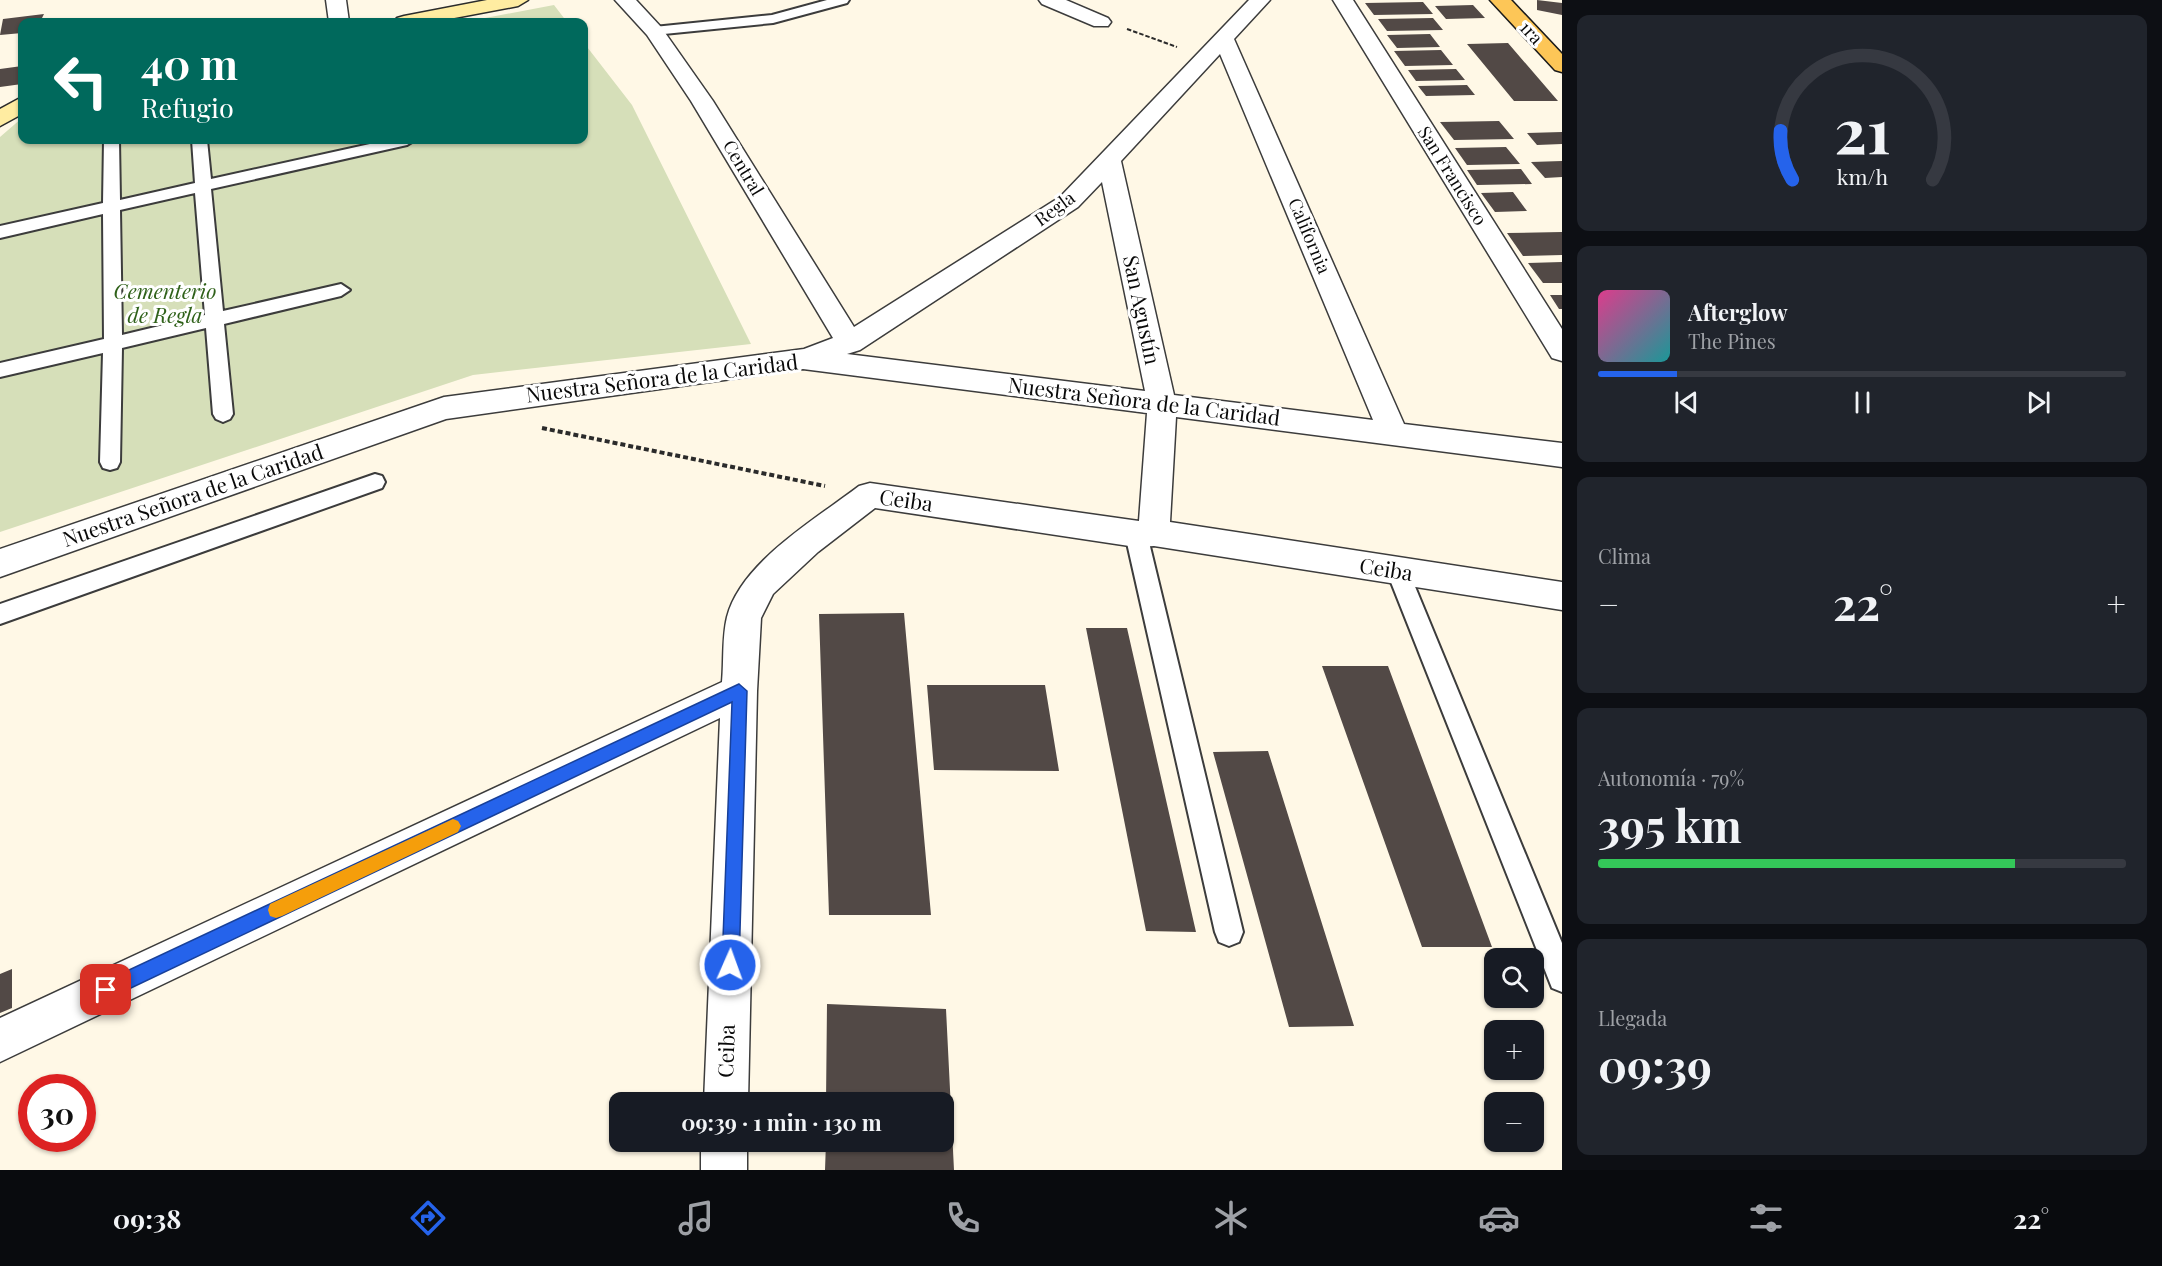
<!DOCTYPE html>
<html lang="es">
<meta charset="utf-8">
<style>
:root{--surface:#171b24;--page:#20242c;--text:#f1f3f6;--muted:#9ea1a6;--line:#363941;--accent:#2563eb}
body{margin:0;font-family:"Playfair Display",serif;background:var(--page);color:var(--text);height:100vh;display:flex;flex-direction:column;font-size:22px;white-space:nowrap}
*{box-sizing:border-box;margin:0}
p{font-size:20px;color:var(--muted)}
.icon{flex:none;width:33px;height:33px;fill:none;stroke:currentColor;stroke-width:2;stroke-linecap:round;stroke-linejoin:round}
.map{position:relative;flex:1;overflow:hidden}
.side{display:flex;flex-direction:column;gap:15px;padding:15px;background:#0d0f14;width:600px}
.side>*{flex:none}
.guide{position:absolute;left:18px;top:18px;width:570px;height:126px;border-radius:12px;box-shadow:0 2px 4px #0004;background:#00695c;color:#fff;overflow:hidden}
.tools{position:absolute;left:1484px;top:948px;display:grid;gap:12px}
.tools a{display:grid;place-items:center;width:60px;height:60px;border-radius:12px;background:var(--surface);box-shadow:0 2px 4px #0004;font-size:30px}
.speed{position:absolute;left:18px;top:1074px;display:flex;gap:12px;font-size:30px;font-weight:700;text-align:center}
.speed>*{display:grid;place-content:center;width:78px;height:78px;border-radius:50%;background:var(--surface);box-shadow:0 2px 4px #0004;line-height:1}
.speed .limit{border:9px solid #d22;background:#fff;color:#111}
.pin{position:absolute;display:grid;place-items:center;width:51px;height:51px;color:#fff;margin:-26px;border-radius:12px;box-shadow:0 3px 9px #0006}
.me{position:absolute;width:66px;margin:-33px;rotate:2deg;stroke-linejoin:round;filter:drop-shadow(0 0 4px #0008)}
.turn{display:flex;align-items:center;gap:21px;height:126px;padding:0 24px;font-size:27px}
.turn .icon{width:78px;height:78px;stroke-width:2.5}
.turn b{display:block;font-size:42px;line-height:51px}
.big{font-size:45px;font-weight:700;line-height:1.1}
.side .widget{flex:1;display:flex;flex-direction:column;justify-content:center;gap:9px;min-width:0;padding:0 21px;border-radius:12px;background:var(--page)}
.side .dial{align-items:center;gap:0}
.dial svg{height:156px;overflow:visible;fill:none;stroke:var(--line);stroke-width:7;stroke-linecap:round;text-anchor:middle}
.dial text{fill:var(--text);stroke:none}
.song{display:flex;align-items:center;gap:18px}
.cover{width:72px;height:72px;border-radius:9px;background:linear-gradient(135deg,hsl(330 70% 55%),hsl(180 70% 35%))}
.played{height:6px;border-radius:3px;background:linear-gradient(90deg,var(--accent) 15%,var(--line) 15%)}
.keys{display:flex;justify-content:space-around;direction:ltr}
.heat{display:flex;justify-content:space-between;align-items:center;font-size:33px;direction:ltr}
.charge{height:9px;border-radius:4px;background:linear-gradient(90deg,#34c759 79%,var(--line) 0)}
.trip{position:absolute;left:609px;top:1092px;width:345px;height:60px;border-radius:12px;background:var(--surface);box-shadow:0 2px 4px #0004;font-weight:700;line-height:60px;text-align:center}
.menu{display:flex;height:96px;justify-content:space-around;align-items:center;background:#090b0e;color:var(--muted)}
.menu .icon{width:42px;height:42px}
.menu .active{color:var(--accent)}
.menu b{font-size:27px;color:var(--text)}
main{display:flex;flex:1;min-height:0}
.map>svg:first-child{display:block}
.cemetery{fill:#d6dfb9}
.building{fill:#524946}
.lines{fill:none;stroke-linecap:round;stroke-linejoin:round}
.lane-casing{stroke:#3c3c3c;stroke-width:4}
.street-casing{stroke:#3c3c3c;stroke-width:3}
.secondary-casing{stroke:#2b2b2b;stroke-width:3}
.primary-casing{stroke:#1a1a1a;stroke-width:3}
.path-far1{stroke:#2b2b2b;stroke-width:2;stroke-dasharray:4.5 2;stroke-linecap:butt}
.path{stroke:#2b2b2b;stroke-width:4;stroke-dasharray:5 3;stroke-linecap:butt}
.lane{fill:#fff;fill-rule:evenodd}
.street{fill:#fff;fill-rule:evenodd}
.secondary{fill:#ffeca1;fill-rule:evenodd}
.primary{fill:#fdc657;fill-rule:evenodd}
.route{fill:#2563eb;stroke:#184099;stroke-width:1.5}
.slow{fill:#f59e0b}
.labels{text-anchor:middle;stroke-width:6;stroke-linejoin:round;paint-order:stroke}
.far-street-label{font-size:18px;fill:#090909;stroke:#fff}
.park-label{font-size:21px;font-style:italic;fill:#2f6119;stroke:#fff}
.street-label{font-size:21px;fill:#090909;stroke:#fff}
</style>
<main>
<div class="map">
<svg width="1562" height="1170" viewBox="0 0 1562 1170">
<rect width="100%" height="100%" fill="#fff8e6"/>
<path class="cemetery" d="M554,5L567,22H464Z
M584,43L632,105L751,344L473,375L0,532V137L22,118V140H584Z"/>
<path class="building" d="M1537,0L1562,3V15L1537,10Z
M1423,2L1433,14L1374,15L1365,3Z
M1473,5L1485,18L1446,19L1435,6Z
M44,14L40,22H22V33L0,35L3,19Z
M1433,18L1443,30L1387,31L1378,19Z
M1430,34L1440,47L1397,48L1387,35Z
M1508,43L1558,101H1514L1467,44Z
M1441,50L1453,65L1405,66L1394,51Z
M22,66V84L0,87V69Z
M1456,69L1465,80L1416,81L1408,70Z
M1467,85L1475,95L1426,96L1418,86Z
M1499,121L1514,139L1454,140L1440,122Z
M1562,132V144L1537,145L1527,133Z
M1506,147L1520,164L1467,165L1455,148Z
M1562,161V177L1545,178L1531,162Z
M1521,169L1532,184L1477,185L1467,170Z
M1513,192L1527,211L1495,212L1481,193Z
M1562,232V255L1523,256L1507,233Z
M1562,262V283H1543L1528,263Z
M1550,295H1562V309H1559Z
M904,613L931,915H829L819,614Z
M1086,628H1127L1196,932L1146,931Z
M1322,666H1388L1492,947H1422Z
M927,685H1045L1059,771L934,770Z
M1268,751L1354,1026L1289,1027L1213,752Z
M12,969V1008L0,1013V974Z
M827,1004L946,1009L954,1170H825L826,1142H944V1102H826Z"/>
<g class="lines">
<defs>
<path id="lane" d="M827,0H849L847,3L773,23L654,35L647,31L654,27L772,15Z
M104,140H119L120,200L195,183L192,140H207L211,179L388,140H415L407,145L211,189L223,311L341,284L350,290L341,296L224,324L233,414L230,419L223,422L216,419L213,414L206,328L122,348L120,462L117,468L110,470L103,468L100,462L103,353L0,377V363L104,339L103,214L0,238V226L103,203ZM195,193L205,315L122,335L120,210Z
M375,474L382,476L385,482L382,488L0,624V604Z
M1136,525L1144,528L1147,534L1243,932L1239,942L1229,946L1219,942L1215,932L1125,534L1128,528Z
M1398,563L1406,565L1409,572L1562,943V992L1552,988L1387,572L1390,565Z"/>
<path id="street" d="M326,0H346L349,22H329Z
M615,0H636L661,27L713,101L854,327L1060,197L1249,0H1270L1234,39L1404,424L1562,443V467L1176,417L1170,522L1562,582V610L1154,546L1136,547L875,508L818,552L773,594L761,618L757,691L748,1102H704L720,718L0,1062V1018L722,682C724,661 722,637 727,617C741,562 816,519 859,486L870,483L1139,521L1147,413L803,369L446,419L0,577V549L444,397L804,349L833,338L691,101L647,35ZM1220,54L1373,420L1174,395L1121,161ZM1102,182L1145,391L847,354L860,350L1078,207Z
M1039,0H1066L1108,18L1111,22L1108,26H1094L1042,4Z
M1333,0H1353L1562,329V361L1552,358Z
M701,1142H747V1170H701Z"/>
<path id="secondary" d="M487,0H528L518,6L433,22H394L397,18L404,16Z
M22,97V114L0,126V109Z"/>
<path id="primary" d="M1490,0H1511L1562,54V72L1555,70Z"/>
</defs>
<use href="#lane" class="lane-casing"/>
<use href="#street" class="street-casing"/>
<use href="#secondary" class="secondary-casing"/>
<use href="#primary" class="primary-casing"/>
<path class="path-far1" d="M1127,29L1177,47"/>
<path class="path" d="M542,428L825,486"/>
<use href="#lane" class="lane"/>
<use href="#street" class="street"/>
<use href="#secondary" class="secondary"/>
<use href="#primary" class="primary"/>
</g>
<path class="route" d="M739,684L747,691L739,965L736,971L730,974L724,971L722,965L732,702L112,997L106,999L99,997L97,990L99,984Z"/>
<path class="slow" d="M453,819L458,821L461,826L458,832L282,916L276,918L270,916L268,910L270,904Z"/>
<g class="labels">
<g class="far-street-label">
<text transform="translate(1531 33) rotate(47)" y="6">1ra</text>
<text transform="translate(743 168) rotate(59)" y="6">Central</text>
<text transform="translate(1452 176) rotate(58)" y="6">San Francisco</text>
<text transform="translate(1055 209) rotate(-36)" y="6">Regla</text>
<text transform="translate(1309 236) rotate(67)" y="6">California</text>
</g>
<g class="park-label">
<text x="165" y="299">Cementerio<tspan x="165" dy="24">de Regla</tspan></text>
</g>
<g class="street-label">
<text transform="translate(1141 310) rotate(78)" y="7">San Agustín</text>
<text transform="translate(662 379) rotate(-7)" y="7">Nuestra Señora de la Caridad</text>
<text transform="translate(1144 402) rotate(7)" y="7">Nuestra Señora de la Caridad</text>
<text transform="translate(193 496) rotate(-19)" y="7">Nuestra Señora de la Caridad</text>
<text transform="translate(906 501) rotate(8)" y="7">Ceiba</text>
<text transform="translate(1386 570) rotate(9)" y="7">Ceiba</text>
<text transform="translate(727 1051) rotate(-88)" y="7">Ceiba</text>
</g>
</g>
</svg>
<div class="tools">
<a><svg class="icon" aria-label="search" viewBox="0 0 24 24"><circle cx="10" cy="10" r="6"/><path d="M15 15l6 6"/></svg></a>
<a>+</a>
<a>−</a>
</div>
<div class="speed"><div class="limit">30</div></div>
<div class="pin" style="left:106px;top:990px;background:#d93025"><svg class="icon" aria-label="arrive" viewBox="0 0 24 24"><path d="M6 21V4h12l-3 4 3 4H6"/></svg></div>
<svg class="me" style="left:730px;top:965px" viewBox="-20 -20 40 40"><circle r="17" fill="#2563eb" stroke="#fff" stroke-width="3"/><path d="M0-11L8 9 0 5-8 9z" fill="#fff"/></svg>
<div class="trip">09:39 · 1 min · 130 m</div>
<div class="guide">
<div class="turn"><svg class="icon" aria-label="left" viewBox="0 0 24 24"><path d="M17 20v-9H6M10 6l-5 5 5 5"/></svg><div><b>40 m</b>Refugio</div></div>
</div>
</div>
<section class="side">
<div class="widget dial"><svg viewBox="0 0 100 80">
<path d="M14 69A42 42 0 1 1 86 69"/>
<path d="M14 69A42 42 0 0 1 8 44" stroke="#2563eb"/>
<text x="50" y="56" font-size="32" font-weight="700">21</text>
<text x="50" y="72" font-size="11">km/h</text>
</svg></div>
<div class="widget">
<div class="song"><i class="cover"></i><div><b>Afterglow</b><p>The Pines</p></div></div>
<div class="played"></div>
<div class="keys"><svg class="icon" aria-label="previous" viewBox="0 0 24 24"><path d="M18 5L8 12l10 7zM5 5v14"/></svg><svg class="icon" aria-label="pause" viewBox="0 0 24 24"><path d="M8 5v14M16 5v14"/></svg><svg class="icon" aria-label="next" viewBox="0 0 24 24"><path d="M6 5l10 7-10 7zM19 5v14"/></svg></div>
</div>
<div class="widget"><p>Clima</p>
<div class="heat"><a>−</a><b class="big">22°</b><a>+</a></div>
</div>
<div class="widget"><p>Autonomía · 79%</p><b class="big">395 km</b><div class="charge"></div></div>
<div class="widget"><p>Llegada</p><b class="big">09:39</b></div>
</section>
</main>
<nav class="menu">
<b>09:38</b>
<svg class="icon active" aria-label="directions" viewBox="0 0 24 24"><path d="M12 3l9 9-9 9-9-9zM9 14v-3h6M13 9l2 2-2 2"/></svg>
<svg class="icon" aria-label="music" viewBox="0 0 24 24"><path d="M9 18V5l10-2v13"/><circle cx="6" cy="18" r="3"/><circle cx="16" cy="16" r="3"/></svg>
<svg class="icon" aria-label="phone" viewBox="0 0 24 24"><path d="M5 4h4l2 5-3 2q2 4 5 5l2-3 5 2v4C11 20 4 13 5 4z"/></svg>
<svg class="icon" aria-label="climate" viewBox="0 0 24 24"><path d="M12 3v18M4 7l16 10M4 17L20 7"/></svg>
<svg class="icon" aria-label="car" viewBox="0 0 24 24"><path d="M5 17H2v-5l4-1 3-4h7l3 4 3 1v5h-3M9 17h6M6 11h13"/><circle cx="7" cy="17" r="2"/><circle cx="17" cy="17" r="2"/></svg>
<svg class="icon" aria-label="filters" viewBox="0 0 24 24"><path d="M4 7h16M4 17h16"/><circle cx="9" cy="7" r="2"/><circle cx="15" cy="17" r="2"/></svg>
<b>22°</b>
</nav>
